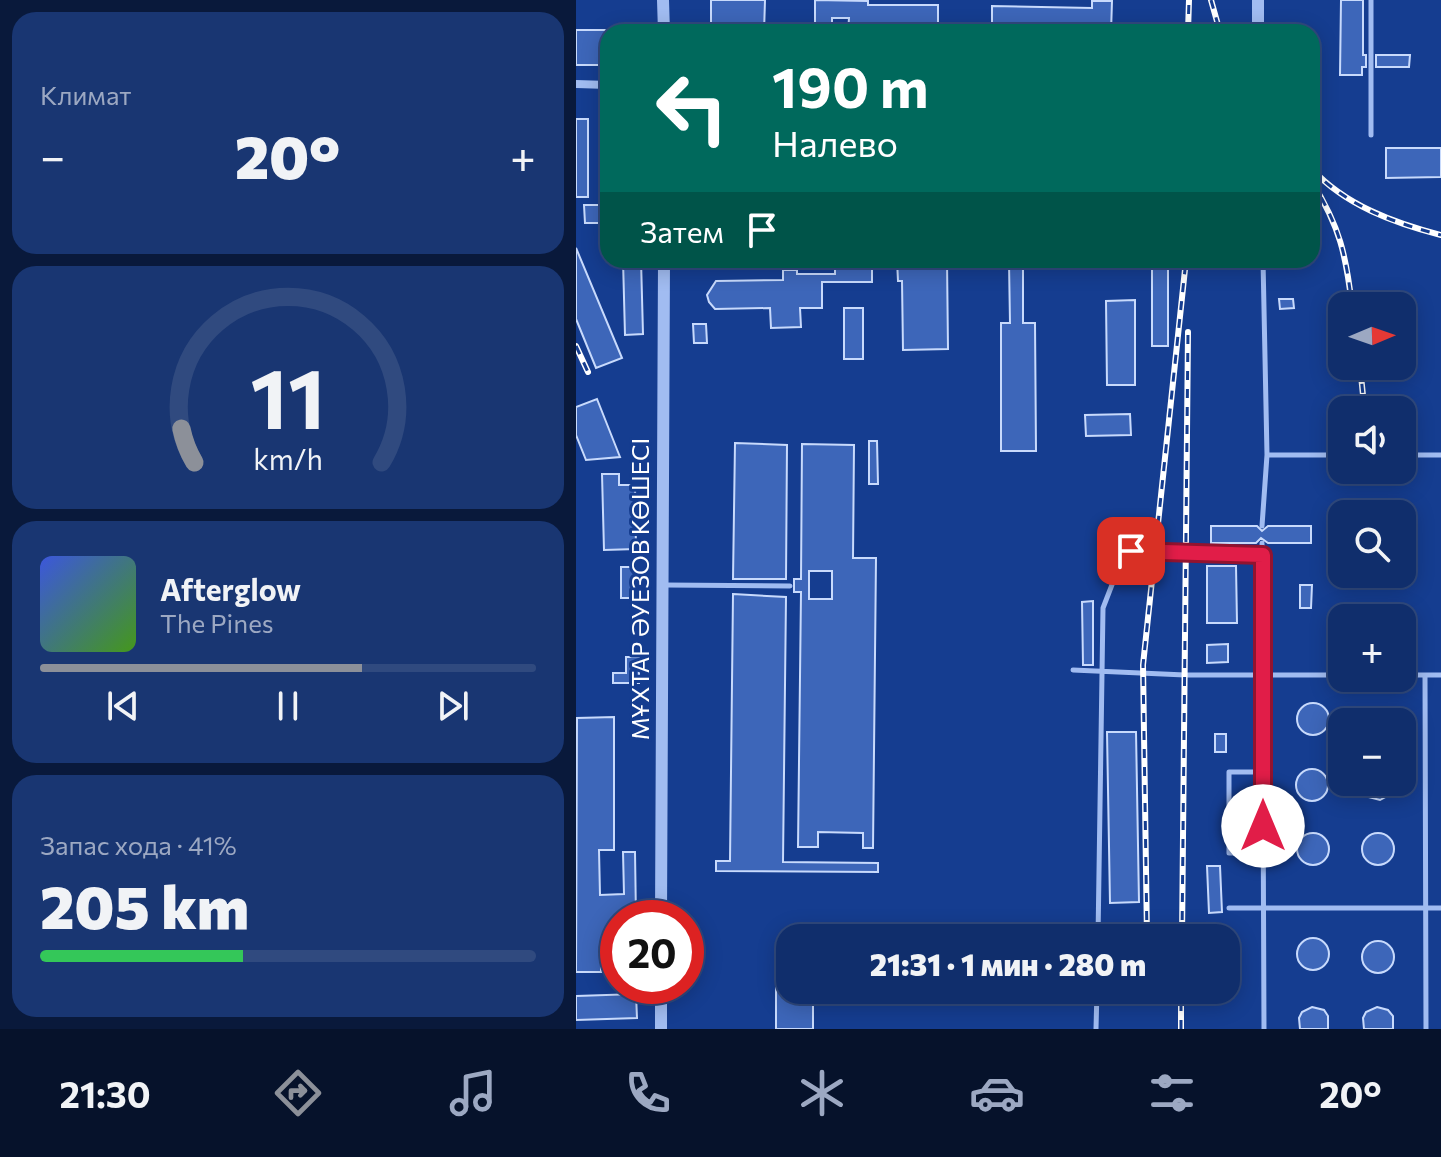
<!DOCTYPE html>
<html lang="ru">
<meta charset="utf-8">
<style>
:root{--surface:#102e6c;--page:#193672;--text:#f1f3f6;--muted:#9ca8c2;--line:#304a7f;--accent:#8c9099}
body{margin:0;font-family:Commissioner,sans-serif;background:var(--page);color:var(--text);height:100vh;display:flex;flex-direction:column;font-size:30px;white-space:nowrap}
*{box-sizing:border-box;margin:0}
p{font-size:26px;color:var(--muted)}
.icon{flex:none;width:44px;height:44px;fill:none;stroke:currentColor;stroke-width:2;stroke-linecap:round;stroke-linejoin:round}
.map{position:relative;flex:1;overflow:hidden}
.panel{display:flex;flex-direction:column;gap:12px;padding:12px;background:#09193b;width:576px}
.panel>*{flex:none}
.hud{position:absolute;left:24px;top:24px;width:720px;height:244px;border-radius:24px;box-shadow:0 4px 20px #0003,0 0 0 2px var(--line);background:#00695c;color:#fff;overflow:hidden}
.needle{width:52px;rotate:88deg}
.fabs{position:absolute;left:752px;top:292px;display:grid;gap:16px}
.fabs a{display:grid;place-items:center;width:88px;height:88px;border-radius:16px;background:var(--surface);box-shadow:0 4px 20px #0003,0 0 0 2px var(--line);font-size:40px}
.speed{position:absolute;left:24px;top:900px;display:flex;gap:16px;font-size:40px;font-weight:700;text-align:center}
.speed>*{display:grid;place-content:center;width:104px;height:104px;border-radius:50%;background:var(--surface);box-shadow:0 4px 20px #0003,0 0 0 2px var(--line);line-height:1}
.speed .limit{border:12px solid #d22;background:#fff;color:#111}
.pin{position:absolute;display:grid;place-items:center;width:68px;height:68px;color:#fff;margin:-34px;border-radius:16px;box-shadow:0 4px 12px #0006}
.me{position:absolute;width:88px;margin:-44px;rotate:0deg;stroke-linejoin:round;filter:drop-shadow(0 0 6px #0008)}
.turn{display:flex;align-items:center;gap:28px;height:168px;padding:0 40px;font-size:36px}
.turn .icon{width:104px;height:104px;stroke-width:2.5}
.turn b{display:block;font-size:56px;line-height:68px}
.then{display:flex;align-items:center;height:76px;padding:0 40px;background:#0003;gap:16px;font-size:30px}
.big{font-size:60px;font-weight:800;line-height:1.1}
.panel .tile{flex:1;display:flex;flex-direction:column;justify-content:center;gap:12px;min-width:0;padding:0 28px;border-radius:24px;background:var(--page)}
.panel .dial{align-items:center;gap:0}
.dial svg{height:208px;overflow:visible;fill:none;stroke:var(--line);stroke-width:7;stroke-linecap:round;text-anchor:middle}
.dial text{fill:var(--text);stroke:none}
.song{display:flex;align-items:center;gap:24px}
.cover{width:96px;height:96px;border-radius:12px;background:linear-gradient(135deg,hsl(230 70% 55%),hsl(100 70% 35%))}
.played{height:8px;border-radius:4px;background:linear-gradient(90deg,var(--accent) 65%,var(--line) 65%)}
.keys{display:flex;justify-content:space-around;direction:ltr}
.heat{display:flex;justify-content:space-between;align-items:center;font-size:44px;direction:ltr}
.charge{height:12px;border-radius:6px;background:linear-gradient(90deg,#34c759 41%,var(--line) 0)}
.trip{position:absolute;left:200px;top:924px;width:464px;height:80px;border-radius:24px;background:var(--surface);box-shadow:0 4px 20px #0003,0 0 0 2px var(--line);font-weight:800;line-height:80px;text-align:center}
.dock{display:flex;height:128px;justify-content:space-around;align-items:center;background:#06122b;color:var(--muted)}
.dock .icon{width:56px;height:56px}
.dock .selected{color:var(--accent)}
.dock b{font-size:36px;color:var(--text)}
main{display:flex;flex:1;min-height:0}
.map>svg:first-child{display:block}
.building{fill:#3d66b9;stroke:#c8dafc;stroke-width:2;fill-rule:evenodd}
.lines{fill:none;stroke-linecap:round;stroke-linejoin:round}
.service{stroke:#a1bcf1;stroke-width:5}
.minor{stroke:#a1bcf1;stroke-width:8}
.tertiary{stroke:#a1bcf1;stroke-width:12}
.rail-casing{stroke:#fff;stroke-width:6}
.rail{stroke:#153d90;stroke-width:3;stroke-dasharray:9;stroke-linecap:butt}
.route-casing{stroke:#92132f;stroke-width:20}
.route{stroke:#e11d48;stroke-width:14}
.labels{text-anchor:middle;stroke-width:6;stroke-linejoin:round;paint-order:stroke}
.street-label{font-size:24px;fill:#fff;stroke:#153d90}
</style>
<main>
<section class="panel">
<div class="tile"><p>Климат</p>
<div class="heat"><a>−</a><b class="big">20°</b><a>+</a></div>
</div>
<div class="tile dial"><svg viewBox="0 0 100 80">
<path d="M14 69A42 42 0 1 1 86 69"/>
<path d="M14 69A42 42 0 0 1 9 56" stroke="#8c9099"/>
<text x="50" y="56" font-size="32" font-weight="700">11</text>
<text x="50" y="72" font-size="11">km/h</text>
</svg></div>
<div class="tile">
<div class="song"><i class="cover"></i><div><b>Afterglow</b><p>The Pines</p></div></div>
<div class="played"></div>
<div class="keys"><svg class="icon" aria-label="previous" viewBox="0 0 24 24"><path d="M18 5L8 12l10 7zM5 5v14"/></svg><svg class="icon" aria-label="pause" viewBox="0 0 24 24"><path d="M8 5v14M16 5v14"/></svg><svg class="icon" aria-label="next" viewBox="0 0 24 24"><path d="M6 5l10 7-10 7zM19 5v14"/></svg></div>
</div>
<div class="tile"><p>Запас хода · 41%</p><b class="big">205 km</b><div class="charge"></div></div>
</section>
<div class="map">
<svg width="865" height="1029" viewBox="0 0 865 1029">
<rect width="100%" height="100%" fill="#153d90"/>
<path class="building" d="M135,0H189L188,32H135Z
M239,0L292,1V5H362V23H292L291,32H272L273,18H256V32L239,31Z
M765,0H787V55H790V67H786V75H764Z
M516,1H536L535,32H416V6L516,8Z
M706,24H725V32H706Z
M0,30H32V65H0Z
M800,55H834L833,67H800Z
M0,119H12V197H0Z
M810,148H865V177L810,178Z
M8,205H32V223H9Z
M0,248L46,358L20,368L0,319Z
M47,260H65L67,334L49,335Z
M259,260H296V282H246V308H224L225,327L195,328L194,308L139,309L133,302L131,295L140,281L207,280V270H221V274H259Z
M321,260H371L372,349L327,350L326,281H322Z
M576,260H592V346H576Z
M433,262H447V323H459L460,451H425V323H434Z
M703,299H717L718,308L704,309Z
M559,300V385H531L530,301Z
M268,308H287V359H268Z
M117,324H130L131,343H118Z
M21,399L44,457L10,460L0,435V407Z
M554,414L555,435L510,436L509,415Z
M293,441H301L302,484H293Z
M159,443L211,445L210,579H157Z
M226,444L278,445L277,558H300L297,848H287V833L242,832V847H222L225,592H218V579H225ZM233,571H256V599H233Z
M26,474H43V485H59L60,549L28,550Z
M635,526H681L686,531L692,526H735V543H692L685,538L680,543H635Z
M562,557L574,558L573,580L560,578Z
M631,566H660L661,623H631Z
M45,567H60V598H45Z
M724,585H736L735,608H724Z
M157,594L210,597L207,862L302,863V872L140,871V861H154Z
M517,601V665H507L506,602Z
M757,638H766V652H757Z
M652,644V662L631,663V645Z
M50,657H63V683H37V673H50Z
M721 719a16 16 0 1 1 32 0a16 16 0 1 1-32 0Z
M802,711L808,713L812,722H792L796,714Z
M38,717V850H23L24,895L48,894L47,852H59L60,918H42V964L25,965V972H0L1,718Z
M531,732H560L563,902L534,903Z
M639,734H650V752H639Z
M720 785a16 16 0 1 1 32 0a16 16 0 1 1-32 0Z
M785,782H818L813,795L804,800L792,797Z
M721 849a16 16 0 1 1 32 0a16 16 0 1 1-32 0Z
M786 849a16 16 0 1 1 32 0a16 16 0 1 1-32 0Z
M631,866H644L646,912L633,913Z
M721 954a16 16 0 1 1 32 0a16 16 0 1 1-32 0Z
M786 957a16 16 0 1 1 32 0a16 16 0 1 1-32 0Z
M200,986H214V990H237V1029H200Z
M60,994L61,1018L0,1020V996Z
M736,1007L748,1010L752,1016V1029H724L723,1018L726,1012Z
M801,1007L812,1010L817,1016V1029H788L787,1018L790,1012Z"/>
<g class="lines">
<path class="service" d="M795,0V135
M217,264V260
M691,455H766
M826,455H865
M686,526L691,455L687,260
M686,543L688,1029
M89,585L214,586
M497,670L609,675H766
M826,675H865
M849,675L850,1029
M687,772H653V853H687
M653,908H865
M522,938L527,608L539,577L548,570L551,553L555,551L687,555
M520,1029L521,990"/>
<path class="minor" d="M0,84L32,85"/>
<path class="tertiary" d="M87,0L88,32
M682,0V32
M85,918L88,260
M85,1029V986"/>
<defs>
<path id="rail" d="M635,0L644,32
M612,32L613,0
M736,169C769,205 818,223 865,235
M736,182C764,227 770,255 776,306
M0,346L12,372
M784,366L788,405
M571,938L567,665L610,260
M606,938L612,332
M605,1029V990"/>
</defs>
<use href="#rail" class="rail-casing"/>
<use href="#rail" class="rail"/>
</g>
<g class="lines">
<defs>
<path id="route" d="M555,551L687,555V826"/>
</defs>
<use href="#route" class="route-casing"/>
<use href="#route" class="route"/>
</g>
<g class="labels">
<g class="street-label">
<text transform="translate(65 589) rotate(-90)" y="8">МҰХТАР ӘУЕЗОВ КӨШЕСІ</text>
</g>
</g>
</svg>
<div class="fabs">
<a><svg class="needle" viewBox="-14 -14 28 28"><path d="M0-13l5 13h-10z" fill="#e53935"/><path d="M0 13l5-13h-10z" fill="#9ca8c2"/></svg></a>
<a><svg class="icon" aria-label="sound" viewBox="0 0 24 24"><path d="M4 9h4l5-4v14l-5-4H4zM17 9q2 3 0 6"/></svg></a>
<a><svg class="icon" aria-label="search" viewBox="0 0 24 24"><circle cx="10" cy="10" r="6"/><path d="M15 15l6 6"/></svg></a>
<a>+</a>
<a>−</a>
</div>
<div class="speed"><div class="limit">20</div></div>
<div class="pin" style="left:555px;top:551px;background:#d93025"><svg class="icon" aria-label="arrive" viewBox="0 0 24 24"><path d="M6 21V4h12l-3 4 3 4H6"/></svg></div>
<svg class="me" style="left:687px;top:826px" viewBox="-20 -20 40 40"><circle r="19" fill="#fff"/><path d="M0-13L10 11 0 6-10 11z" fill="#e11d48"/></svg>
<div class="trip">21:31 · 1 мин · 280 m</div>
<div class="hud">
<div class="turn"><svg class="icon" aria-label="left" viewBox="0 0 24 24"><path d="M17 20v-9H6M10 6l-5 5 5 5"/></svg><div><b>190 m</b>Налево</div></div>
<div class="then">Затем<svg class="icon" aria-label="arrive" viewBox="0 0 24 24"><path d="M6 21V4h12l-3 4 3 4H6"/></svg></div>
</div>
</div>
</main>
<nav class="dock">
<b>21:30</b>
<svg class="icon selected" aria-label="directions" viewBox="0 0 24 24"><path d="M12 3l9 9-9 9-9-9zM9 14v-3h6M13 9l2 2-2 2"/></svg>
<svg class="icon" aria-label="music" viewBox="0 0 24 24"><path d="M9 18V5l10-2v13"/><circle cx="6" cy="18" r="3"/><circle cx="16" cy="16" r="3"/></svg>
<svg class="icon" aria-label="phone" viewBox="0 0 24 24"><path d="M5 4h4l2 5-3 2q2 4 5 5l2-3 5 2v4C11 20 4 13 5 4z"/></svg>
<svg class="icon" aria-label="climate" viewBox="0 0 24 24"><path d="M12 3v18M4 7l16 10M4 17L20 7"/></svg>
<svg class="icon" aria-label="car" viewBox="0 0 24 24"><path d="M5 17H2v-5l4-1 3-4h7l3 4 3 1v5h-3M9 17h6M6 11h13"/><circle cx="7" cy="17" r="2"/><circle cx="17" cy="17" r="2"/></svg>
<svg class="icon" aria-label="filters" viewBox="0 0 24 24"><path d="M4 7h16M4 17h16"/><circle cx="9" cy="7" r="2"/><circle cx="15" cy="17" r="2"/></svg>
<b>20°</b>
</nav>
